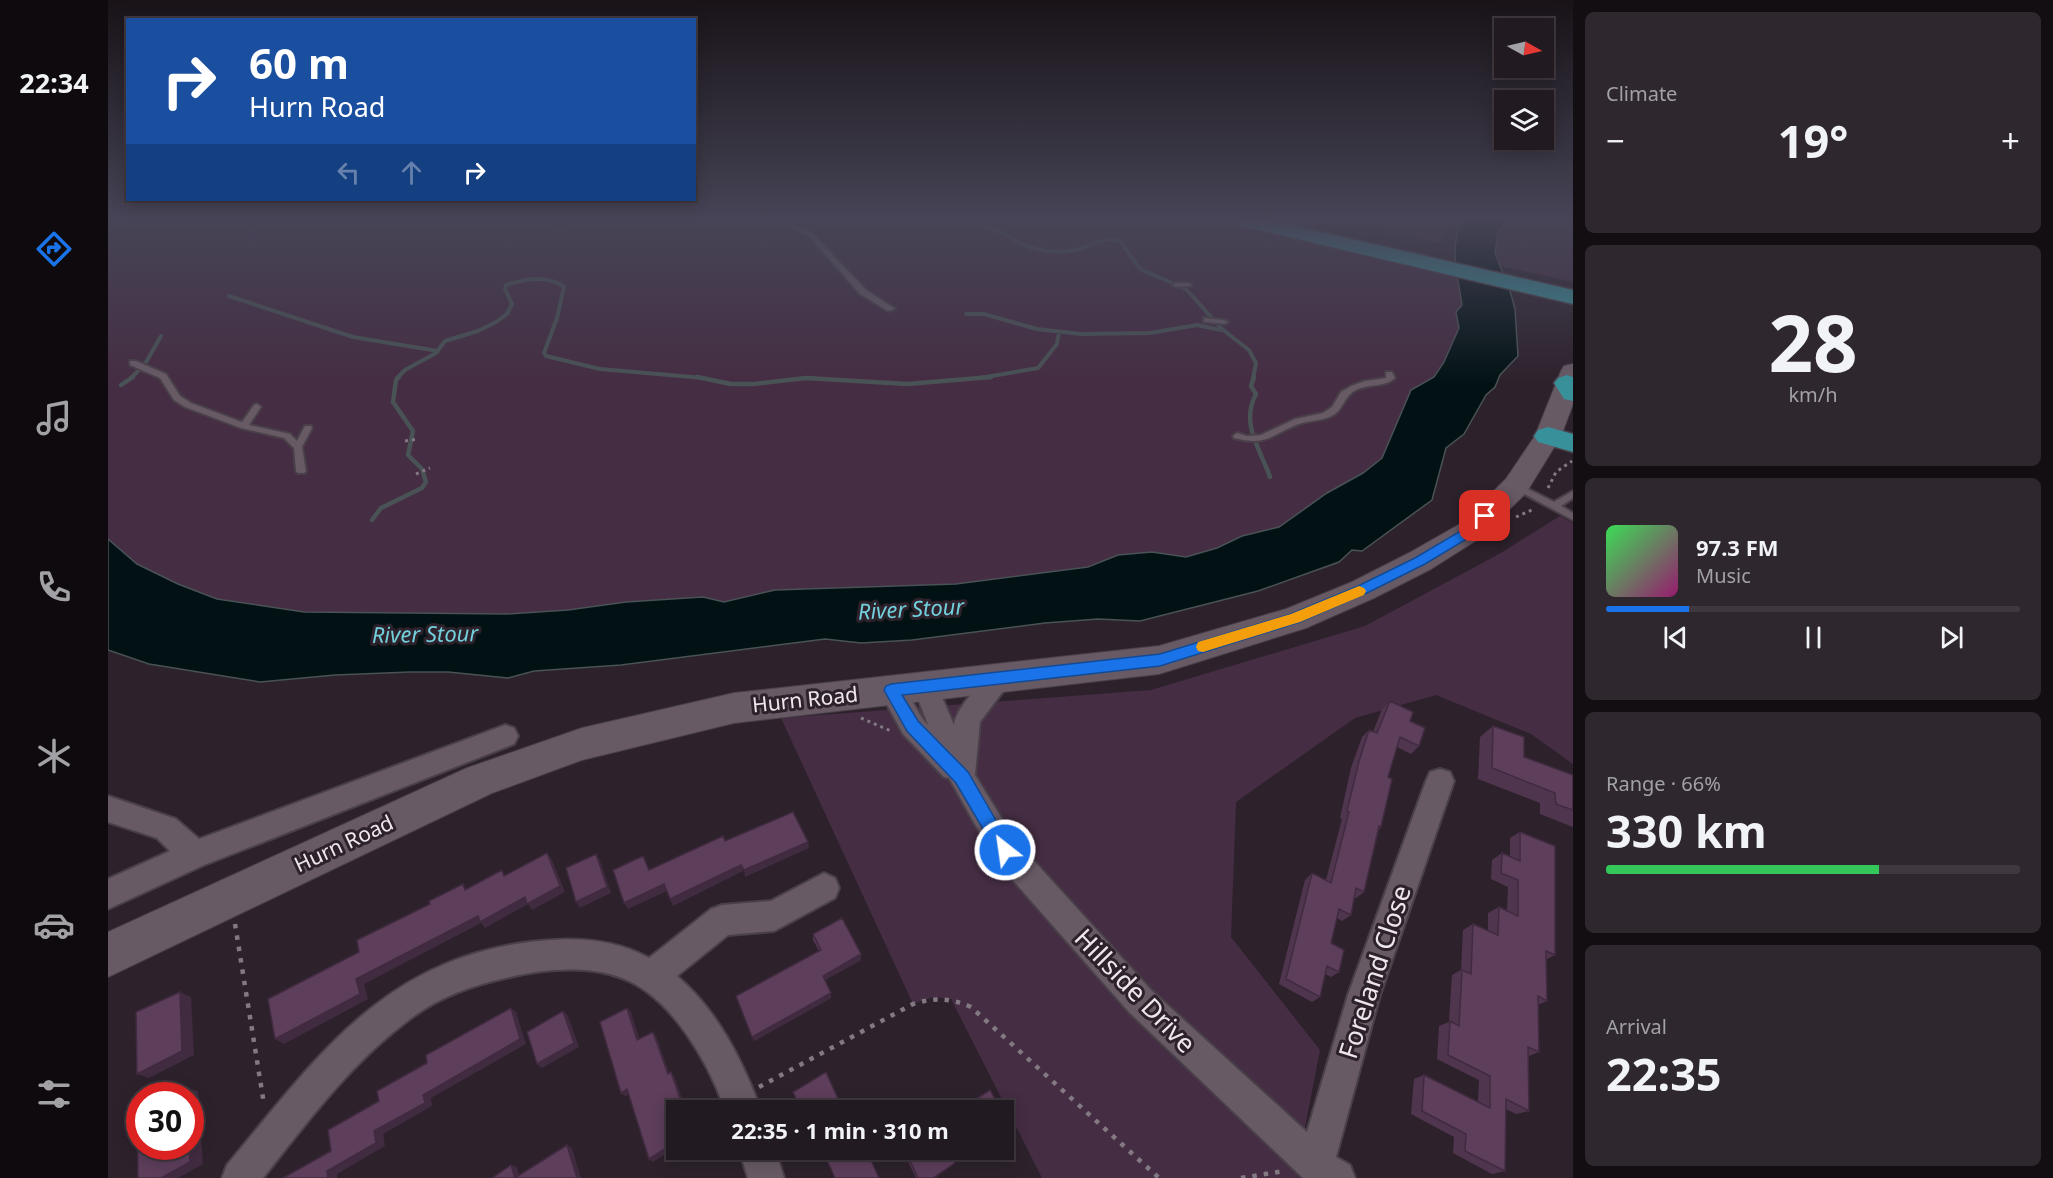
<!DOCTYPE html>
<meta charset="utf-8">
<style>
:root{--surface:#221a21;--page:#2e272e;--text:#f1f3f6;--muted:#a2a1a5;--line:#3f383f;--accent:#1a73e8}
body{margin:0;font-family:"Noto Sans",sans-serif;background:var(--page);color:var(--text);height:100vh;display:flex;flex-direction:column;font-size:22px;white-space:nowrap}
*{box-sizing:border-box;margin:0}
p{font-size:20px;color:var(--muted)}
.icon{flex:none;width:33px;height:33px;fill:none;stroke:currentColor;stroke-width:2;stroke-linecap:round;stroke-linejoin:round}
.map{position:relative;flex:1;overflow:hidden}
.panel{display:flex;flex-direction:column;gap:12px;padding:12px;background:#130e12;width:480px}
.panel>*{flex:none}
.top-card{position:absolute;left:18px;top:18px;width:570px;height:183px;border-radius:0px;box-shadow:0 3px 15px #0003,0 0 0 2px var(--line);background:#1a4fa0;color:#fff;overflow:hidden}
.needle{width:39px;rotate:98deg}
.buttons{position:absolute;left:1386px;top:18px;display:grid;gap:12px}
.buttons a{display:grid;place-items:center;width:60px;height:60px;border-radius:0px;background:var(--surface);box-shadow:0 3px 15px #0003,0 0 0 2px var(--line);font-size:30px}
.speed{position:absolute;left:18px;top:1082px;display:flex;gap:12px;font-size:30px;font-weight:700;text-align:center}
.speed>*{display:grid;place-content:center;width:78px;height:78px;border-radius:50%;background:var(--surface);box-shadow:0 3px 15px #0003,0 0 0 2px var(--line);line-height:1}
.speed .limit{border:9px solid #d22;background:#fff;color:#111}
.pin{position:absolute;display:grid;place-items:center;width:51px;height:51px;color:#fff;margin:-26px;border-radius:12px;box-shadow:0 3px 9px #0006}
.me{position:absolute;width:66px;margin:-33px;rotate:330deg;stroke-linejoin:round;filter:drop-shadow(0 0 4px #0008)}
.turn{display:flex;align-items:center;gap:21px;height:126px;padding:0 24px;font-size:27px}
.turn .icon{width:78px;height:78px;stroke-width:2.5}
.turn b{display:block;font-size:42px;line-height:51px}
.lanes{display:flex;align-items:center;height:57px;padding:0 24px;background:#0003;justify-content:center;gap:30px;direction:ltr}
.lanes .off{opacity:.35}
.big{font-size:45px;font-weight:700;line-height:1.1}
.panel .widget{flex:1;display:flex;flex-direction:column;justify-content:center;gap:9px;min-width:0;padding:0 21px;border-radius:9px;background:var(--page)}
.panel .dial{align-items:center;gap:0}
.dial b{font-size:78px;line-height:1}
.song{display:flex;align-items:center;gap:18px}
.cover{width:72px;height:72px;border-radius:9px;background:linear-gradient(135deg,hsl(130 70% 55%),hsl(320 70% 35%))}
.played{height:6px;border-radius:3px;background:linear-gradient(90deg,var(--accent) 20%,var(--line) 20%)}
.keys{display:flex;justify-content:space-around;direction:ltr}
.heat{display:flex;justify-content:space-between;align-items:center;font-size:33px;direction:ltr}
.charge{height:9px;border-radius:4px;background:linear-gradient(90deg,#34c759 66%,var(--line) 0)}
.trip{position:absolute;left:558px;top:1100px;width:348px;height:60px;border-radius:0px;background:var(--surface);box-shadow:0 3px 15px #0003,0 0 0 2px var(--line);font-weight:700;line-height:60px;text-align:center}
main{display:flex;flex:1;min-height:0}
.dock{display:flex;flex-direction:column;width:108px;justify-content:space-around;align-items:center;background:#0e0a0d;color:var(--muted)}
.dock .icon{width:42px;height:42px}
.dock .on{color:var(--accent)}
.dock b{font-size:27px;color:var(--text)}
.map>svg:first-child{display:block}
.green{fill:#452d43}
.water{fill:#021214;stroke:#495255;stroke-width:1.5}
.lines{fill:none;stroke-linecap:round;stroke-linejoin:round}
.stream-far1{stroke:#495255;stroke-width:4}
.stream{stroke:#495255;stroke-width:4.5}
.lane-casing{stroke:#494049;stroke-width:4}
.street-casing{stroke:#494049;stroke-width:4}
.secondary-casing{stroke:#494049;stroke-width:2}
.highway-casing{stroke:#494049;stroke-width:3}
.path-far1{stroke:#837982;stroke-width:3;stroke-dasharray:3 4;stroke-linecap:butt}
.path{stroke:#837982;stroke-width:4.5;stroke-dasharray:4.5 7;stroke-linecap:butt}
.lane{fill:#675a65;fill-rule:evenodd}
.street{fill:#675a65;fill-rule:evenodd}
.secondary{fill:#675a65;fill-rule:evenodd}
.highway{fill:#38919a;fill-rule:evenodd}
.wall{fill:#50354e}
.shaded-wall{fill:#412b40}
.building{fill:#5d3e5b;stroke:#412b40;stroke-width:1.5}
.route{fill:#1a73e8;stroke:#114b97;stroke-width:1.5}
.slow{fill:#f59e0b}
.labels{text-anchor:middle;stroke-width:6;stroke-linejoin:round;paint-order:stroke}
.street-label{font-size:21px;fill:#eee6ed;stroke:#2d222c}
.water-label{font-size:22px;font-style:italic;fill:#71d0db;stroke:#2d222c}
.near-street-label{font-size:26px;fill:#eee6ed;stroke:#2d222c}
</style>
<main>
<nav class="dock">
<b>22:34</b>
<svg class="icon on" aria-label="directions" viewBox="0 0 24 24"><path d="M12 3l9 9-9 9-9-9zM9 14v-3h6M13 9l2 2-2 2"/></svg>
<svg class="icon" aria-label="music" viewBox="0 0 24 24"><path d="M9 18V5l10-2v13"/><circle cx="6" cy="18" r="3"/><circle cx="16" cy="16" r="3"/></svg>
<svg class="icon" aria-label="phone" viewBox="0 0 24 24"><path d="M5 4h4l2 5-3 2q2 4 5 5l2-3 5 2v4C11 20 4 13 5 4z"/></svg>
<svg class="icon" aria-label="climate" viewBox="0 0 24 24"><path d="M12 3v18M4 7l16 10M4 17L20 7"/></svg>
<svg class="icon" aria-label="car" viewBox="0 0 24 24"><path d="M5 17H2v-5l4-1 3-4h7l3 4 3 1v5h-3M9 17h6M6 11h13"/><circle cx="7" cy="17" r="2"/><circle cx="17" cy="17" r="2"/></svg>
<svg class="icon" aria-label="filters" viewBox="0 0 24 24"><path d="M4 7h16M4 17h16"/><circle cx="9" cy="7" r="2"/><circle cx="15" cy="17" r="2"/></svg>
</nav>
<div class="map">
<svg width="1465" height="1178" viewBox="0 0 1465 1178">
<rect width="100%" height="100%" fill="#2d222c"/>
<path class="green" d="M0,219H434L454,226L467,219H1102L1348,277L1354,305L1348,312L1351,327L1336,362L1326,378L1303,391L1274,457L1255,473L1219,493L1171,527L1134,536L1109,548L1078,557L1044,552L1010,555L980,567L848,584L667,590L616,602L595,597L518,602L460,610L399,614L196,612L109,599L70,584L29,564L0,539Z
M1222,219H1340L1333,243Z
M1396,219H1465V282L1392,266L1387,253L1390,230L1394,228Z
M1452,516L1465,523V764L1423,734L1328,695L1247,718L1128,802L1123,937L1212,1050L1189,1168L1205,1178H934L843,999L825,997L805,1004L673,718L1043,690L1257,626L1391,554Z"/>
<path class="water" d="M1355,219H1396L1394,228L1390,231L1387,253L1402,291L1407,309L1410,356L1392,375L1387,387L1378,395L1356,434L1338,448L1324,500L1254,551L1244,550L1231,562L1150,591L1032,621L990,619L937,623L804,640L753,643L717,639L513,665L426,671L400,678L340,672H302L227,675L152,682L41,664L0,650V539L29,564L70,584L109,599L196,612L399,614L460,610L518,602L595,597L616,602L667,590L848,584L980,567L1010,555L1044,552L1078,557L1109,548L1134,536L1171,527L1219,493L1255,473L1274,458L1303,390L1326,377L1336,362L1351,328L1348,312L1354,305C1350,276 1340,247 1355,219Z"/>
<g class="lines">
<path class="stream-far1" d="M862,219C871,227 882,227 892,232C918,247 936,256 968,250C983,247 996,235 1012,241L1032,269L1078,289L1114,329L1141,350L1148,363L1145,378
M121,296L245,337L330,351
M858,314H876L929,329L973,334L1042,333L1089,325L1113,330
M23,378L37,364L53,336
M289,378L297,370L328,353L337,341L370,331L388,322L399,314L404,304L397,289L398,285C416,279 440,274 456,287L449,318L436,353L438,356L492,369L596,378
M694,378H706
M872,378L930,368L949,344L951,332"/>
<path class="stream" d="M589,377L623,384H646L698,378L799,384L883,377
M1146,377L1143,386L1148,394C1132,424 1152,448 1162,477
M13,385L25,377
M264,520L273,508L314,488L318,482L314,469L300,455L305,431L285,402L288,380L291,377"/>
<defs>
<path id="lane" d="M652,219H664L683,224L704,233L758,290L787,309L780,311L752,294L700,235L679,226Z
M1080,283L1084,285L1082,286L1068,287L1064,285L1068,283Z
M1096,318L1116,320L1120,322L1116,324L1099,322H1096Z
M22,361H28L58,374L72,396L83,403L134,422L146,405L149,404L153,407L141,425L182,434L189,441L197,426H203L204,428L194,447L198,471L196,473H190L188,471L186,448L176,438L133,428L77,407L66,400L52,378L22,365Z
M1278,372H1284L1287,378C1278,387 1260,384 1248,390C1237,395 1236,407 1227,414C1217,421 1203,420 1191,424C1163,434 1160,447 1126,438L1125,436L1129,433L1139,436L1153,435L1187,419L1215,413L1224,407L1233,392L1243,386L1257,381L1278,378Z
M1408,483L1446,502L1465,491V498L1453,506L1465,513V520L1405,488L1403,486L1405,484Z"/>
<path id="street" d="M893,668L902,671L905,678L872,722L867,775L907,840L1043,990L1199,1132L1240,995L1318,781L1322,772L1332,769L1342,772L1346,781L1272,995L1228,1157L1242,1165L1247,1178H1195L1021,1012L887,860L841,778L836,777L795,734L771,690L774,683C798,674 805,710 820,725L806,688L809,681L818,678L827,681L846,725C847,709 879,673 893,668Z
M397,725L406,728L410,736L406,744L96,865L0,909V879L62,851L49,838L0,822V796L68,819L91,839Z
M716,873L727,878L731,888L727,898L666,931L620,935L569,976C610,1011 634,1060 653,1110H617C601,1063 563,996 514,978C479,965 437,969 402,977C366,985 332,996 302,1019C243,1063 201,1120 155,1178H114L119,1165C209,1057 277,956 431,941C469,937 507,939 541,958L603,909L614,905L663,901Z
M631,1149H667L676,1178H640Z"/>
<path id="secondary" d="M1465,364V404L1453,436L1418,493L1372,538L1323,569L1266,598L1198,628L1051,674L626,723L474,760L384,793L0,977V932L359,768L474,728L626,693L1051,646L1178,609L1244,582L1301,553L1352,524L1398,479L1427,436L1453,371L1456,366Z"/>
<path id="highway" d="M1120,219H1156L1465,290V304L1130,225L1123,223Z
M1459,375L1465,377V401L1456,399L1446,383L1450,378Z
M1440,427L1465,434V452L1430,442L1426,436L1430,430Z"/>
</defs>
<use href="#lane" class="lane-casing"/>
<use href="#street" class="street-casing"/>
<use href="#secondary" class="secondary-casing"/>
<use href="#highway" class="highway-casing"/>
<path class="path-far1" d="M297,441L311,439
M308,474L322,468
M1440,488L1448,472L1464,461
M1408,517L1426,509
M753,718L783,731"/>
<path class="path" d="M127,924L156,1104
M651,1087L805,1004C827,997 842,998 863,1007L1051,1178
M1133,1178L1176,1171"/>
<use href="#lane" class="lane"/>
<use href="#street" class="street"/>
<use href="#secondary" class="secondary"/>
<use href="#highway" class="highway"/>
</g>
<path class="wall" d="M1282,701L1302,721L1311,746L1303,754L1289,747L1280,777L1273,827L1271,830L1256,892L1248,898H1246L1243,915L1234,921L1229,918L1223,943L1231,972L1223,977L1217,974L1212,997L1204,1002L1171,984L1197,880L1204,873L1218,880L1234,819L1232,818L1243,768L1254,737L1261,730L1265,732L1274,709Z
M1385,726L1416,757L1465,775V827L1432,814V803L1370,779L1372,737Z
M1412,832L1447,955L1439,959V1001L1430,1005L1431,1052L1421,1056V1111L1408,1114L1398,1109L1397,1171L1384,1174L1345,1153L1346,1137L1303,1114L1306,1079L1316,1075L1370,1102L1371,1080L1329,1059L1331,1026L1341,1022L1344,975L1353,970L1355,930L1365,924L1380,931V913L1391,907L1399,911L1400,887L1383,879L1384,860L1394,853L1402,857V838Z
M705,934L753,954V960L717,980L723,993V998L646,1041L628,996L711,951L705,940Z
M794,1149H840L847,1163L827,1178H808Z
M867,1149H890L873,1161Z"/>
<path class="shaded-wall" d="M700,842L701,848L637,877L636,870Z
M439,853L444,860L457,892L424,910L420,904L377,928L373,923L256,984L260,999L176,1044L167,1039L248,979Z
M488,854L492,861L503,893L472,908L468,902Z
M633,865L635,871L565,906L562,899Z
M556,884L559,891L520,909L516,903Z
M753,954V960L715,981V976Z
M72,992L83,997L86,1055L41,1078L29,1074Z
M723,993V998L646,1041L644,1037Z
M403,1008L408,1012L418,1044L323,1098L324,1106L275,1134L277,1146L229,1174V1178H220L219,1171L266,1131L315,1095Z
M519,1008L523,1012L533,1045L529,1040Z
M455,1011L460,1016L471,1047L434,1068L429,1064Z
M545,1032L548,1036L563,1078L560,1074Z
M563,1072L566,1076L578,1110H576Z
M78,1088L90,1091L95,1164L70,1178H53L81,1146H82V1095H79Z
M519,1089L523,1093L517,1096L513,1093Z
M568,1142V1147L545,1162L541,1159Z
M459,1145L464,1148L473,1178H469Z
M403,1165L409,1167L412,1178H407Z"/>
<path class="building" d="M1282,701L1305,712L1302,721L1317,728L1311,746L1292,737L1280,777L1284,779L1273,827L1271,826L1256,892L1248,888L1243,915L1231,909L1223,943L1236,950L1231,972L1219,966L1212,997L1178,979L1204,873L1223,883L1241,812L1239,811L1251,761L1261,730L1269,733Z
M1385,726L1416,737V757L1465,775V810L1448,804L1447,793L1384,768Z
M685,812L700,842L636,870L633,865L562,899L556,884L516,903L505,870L535,856L541,870L615,836L617,841Z
M1412,832L1447,846V955L1438,951L1439,1001L1430,996L1431,1052L1420,1047L1421,1111L1398,1099L1397,1171L1357,1151L1358,1134L1314,1111L1316,1075L1382,1108V1076L1340,1055L1342,1021L1351,1026L1354,970L1363,974L1365,924L1390,935L1391,907L1410,916V880L1393,873L1394,853L1412,861Z
M439,853L452,886L419,904L417,897L372,922L370,916L248,979L252,994L167,1039L160,999L251,952L249,940L322,904L321,901L355,884L357,890L394,870L396,876Z
M488,854L499,887L468,902L458,868Z
M734,918L753,954L715,976L723,993L644,1037L628,996L713,950L705,934Z
M72,992L74,1051L29,1074L28,1012Z
M403,1008L412,1039L315,1095L317,1103L266,1131L268,1143L219,1171L220,1178H175L223,1151L220,1130L271,1101L269,1091L319,1063L318,1055Z
M519,1008L529,1040L545,1032L560,1074L563,1072L576,1110H568V1142L541,1159L519,1089L513,1093L492,1022Z
M455,1011L466,1043L429,1064L419,1032Z
M718,1072L735,1110H693L685,1092Z
M78,1088L79,1095H64Z
M882,1090L893,1110H851Z
M32,1112V1146H81L82,1162L53,1178H30L29,1114Z
M896,1114L908,1136L896,1145Z
M459,1145L469,1178H384L403,1165L407,1178Z
M714,1149H758L771,1178H727Z
M797,1149H840L847,1163L825,1178H810Z
M871,1149H889L876,1158Z"/>
<linearGradient id="sky" x2="0" y2="1"><stop stop-color="#191318"/><stop offset="0.57" stop-color="#464456"/><stop offset="1" stop-color="#464456" stop-opacity="0"/></linearGradient>
<rect width="1465" height="384" fill="url(#sky)"/>
<path class="route" d="M1377,512L1383,516L1367,534L1317,564L1259,593L1192,622L1052,666L794,695L810,721L860,772L905,850L903,856L897,859L891,856L848,783L799,731L776,690L778,686L783,684L1052,654L1183,614L1250,586L1307,558L1358,528L1373,513Z"/>
<path class="slow" d="M1251,586L1256,588L1258,591L1256,595L1192,622L1095,652L1090,651L1088,647L1090,642L1183,614Z"/>
<g class="labels">
<g class="street-label">
<text transform="translate(697 700) rotate(-6)" y="7">Hurn Road</text>
<text transform="translate(236 844) rotate(-25)" y="7">Hurn Road</text>
</g>
<g class="water-label">
<text transform="translate(803 609) rotate(-3)" y="8">River Stour</text>
<text transform="translate(317 634) rotate(-1)" y="8">River Stour</text>
</g>
<g class="near-street-label">
<text transform="translate(1267 972) rotate(-72)" y="9">Foreland Close</text>
<text transform="translate(1027 991) rotate(46)" y="9">Hillside Drive</text>
</g>
</g>
</svg>
<div class="buttons">
<a><svg class="needle" viewBox="-14 -14 28 28"><path d="M0-13l5 13h-10z" fill="#e53935"/><path d="M0 13l5-13h-10z" fill="#a2a1a5"/></svg></a>
<a><svg class="icon" aria-label="layers" viewBox="0 0 24 24"><path d="M12 4l9 5-9 5-9-5zM3 14l9 5 9-5"/></svg></a>
</div>
<div class="speed"><div class="limit">30</div></div>
<div class="pin" style="left:1377px;top:516px;background:#d93025"><svg class="icon" aria-label="arrive" viewBox="0 0 24 24"><path d="M6 21V4h12l-3 4 3 4H6"/></svg></div>
<svg class="me" style="left:897px;top:850px" viewBox="-20 -20 40 40"><circle r="17" fill="#1a73e8" stroke="#fff" stroke-width="3"/><path d="M0-11L8 9 0 5-8 9z" fill="#fff"/></svg>
<div class="trip">22:35 · 1 min · 310 m</div>
<div class="top-card">
<div class="turn"><svg class="icon" aria-label="right" viewBox="0 0 24 24"><path d="M7 20v-9h11M14 6l5 5-5 5"/></svg><div><b>60 m</b>Hurn Road</div></div>
<div class="lanes"><svg class="icon off" aria-label="left" viewBox="0 0 24 24"><path d="M17 20v-9H6M10 6l-5 5 5 5"/></svg><svg class="icon off" aria-label="ahead" viewBox="0 0 24 24"><path d="M12 20V5M6 11l6-6 6 6"/></svg><svg class="icon" aria-label="right" viewBox="0 0 24 24"><path d="M7 20v-9h11M14 6l5 5-5 5"/></svg></div>
</div>
</div>
<section class="panel">
<div class="widget"><p>Climate</p>
<div class="heat"><a>−</a><b class="big">19°</b><a>+</a></div>
</div>
<div class="widget dial"><b>28</b><p>km/h</p></div>
<div class="widget">
<div class="song"><i class="cover"></i><div><b>97.3 FM</b><p>Music</p></div></div>
<div class="played"></div>
<div class="keys"><svg class="icon" aria-label="previous" viewBox="0 0 24 24"><path d="M18 5L8 12l10 7zM5 5v14"/></svg><svg class="icon" aria-label="pause" viewBox="0 0 24 24"><path d="M8 5v14M16 5v14"/></svg><svg class="icon" aria-label="next" viewBox="0 0 24 24"><path d="M6 5l10 7-10 7zM19 5v14"/></svg></div>
</div>
<div class="widget"><p>Range · 66%</p><b class="big">330 km</b><div class="charge"></div></div>
<div class="widget"><p>Arrival</p><b class="big">22:35</b></div>
</section>
</main>
